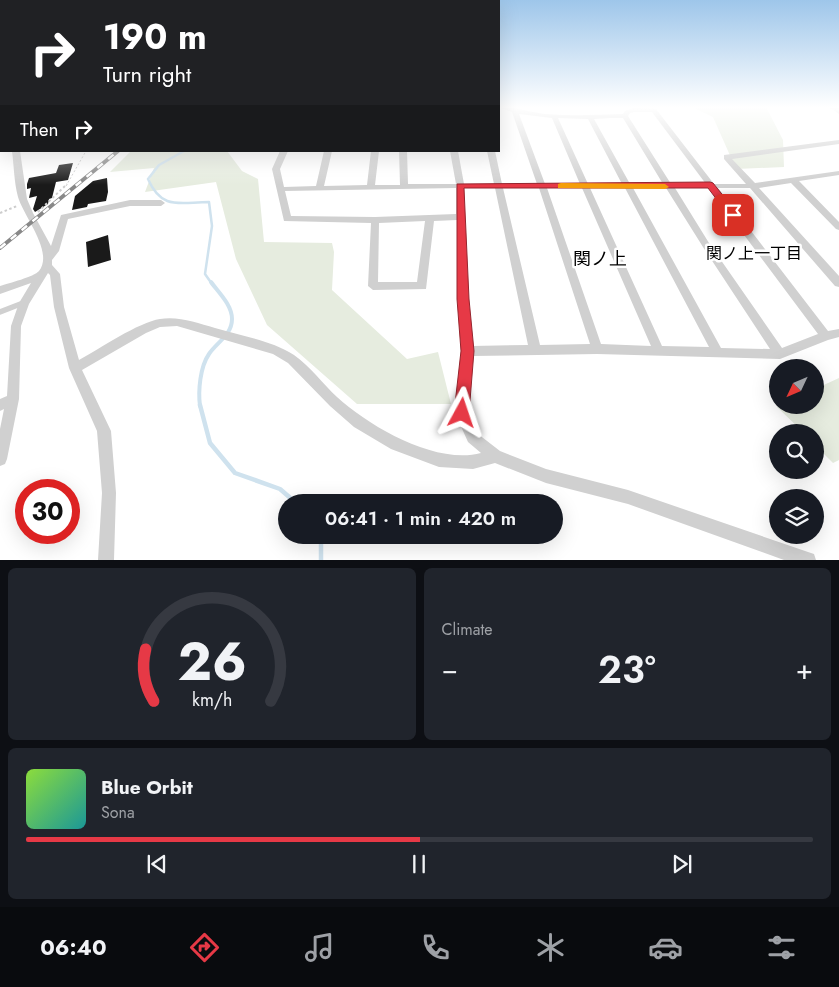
<!DOCTYPE html>
<meta charset="utf-8">
<style>
:root{--surface:#171b24;--page:#20242c;--text:#f1f3f6;--muted:#9ea1a6;--line:#363941;--accent:#e63946}
body{margin:0;font-family:Jost,"Noto Sans JP",sans-serif;background:var(--page);color:var(--text);height:100vh;display:flex;flex-direction:column;font-size:19px;white-space:nowrap}
*{box-sizing:border-box;margin:0}
p{font-size:16px;color:var(--muted)}
.icon{flex:none;width:28px;height:28px;fill:none;stroke:currentColor;stroke-width:2;stroke-linecap:round;stroke-linejoin:round}
.map{position:relative;height:560px;overflow:hidden}
.details{display:flex;flex-direction:column;gap:8px;padding:8px;background:#0d0f14;flex:1}
.details>*{flex:none}
.top-card{position:absolute;left:0px;top:0px;width:500px;height:152px;box-shadow:0 5px 20px #0002;background:#202124;color:#fff;overflow:hidden}
.needle{width:32px;rotate:226deg}
.tools{position:absolute;left:769px;top:359px;display:grid;gap:10px}
.tools a{display:grid;place-items:center;width:55px;height:55px;border-radius:50%;background:var(--surface);box-shadow:0 5px 20px #0002;font-size:25px}
.speed{position:absolute;left:15px;top:479px;display:flex;gap:10px;font-size:25px;font-weight:700;text-align:center}
.speed>*{display:grid;place-content:center;width:65px;height:65px;border-radius:50%;background:var(--surface);box-shadow:0 5px 20px #0002;line-height:1}
.speed .limit{border:8px solid #d22;background:#fff;color:#111}
.pin{position:absolute;display:grid;place-items:center;width:42px;height:42px;color:#fff;margin:-21px;border-radius:10px;box-shadow:0 2px 8px #0006}
.me{position:absolute;width:55px;margin:-28px;rotate:5deg;stroke-linejoin:round;filter:drop-shadow(0 0 4px #0008)}
.turn{display:flex;align-items:center;gap:18px;height:105px;padding:0 20px;font-size:22px}
.turn .icon{width:65px;height:65px;stroke-width:2.5}
.turn b{display:block;font-size:35px;line-height:42px}
.then{display:flex;align-items:center;height:48px;padding:0 20px;background:#0003;gap:10px;font-size:19px}
.big{font-size:38px;font-weight:600;line-height:1.1}
.details .card{flex:1;display:flex;flex-direction:column;justify-content:center;gap:8px;min-width:0;padding:0 18px;border-radius:8px;background:var(--page)}
.details .dial{align-items:center;gap:0}
.dial svg{height:130px;overflow:visible;fill:none;stroke:var(--line);stroke-width:7;stroke-linecap:round;text-anchor:middle}
.dial text{fill:var(--text);stroke:none}
.song{display:flex;align-items:center;gap:15px}
.cover{width:60px;height:60px;border-radius:8px;background:linear-gradient(135deg,hsl(90 70% 55%),hsl(180 70% 35%))}
.played{height:5px;border-radius:2px;background:linear-gradient(90deg,var(--accent) 50%,var(--line) 50%)}
.keys{display:flex;justify-content:space-around;direction:ltr}
.heat{display:flex;justify-content:space-between;align-items:center;font-size:28px;direction:ltr}
.details .tiles{flex:1;display:grid;gap:8px;grid-template-columns:1fr 1fr}
.card:last-child{grid-column:span 2}
.trip{position:absolute;left:278px;top:494px;width:285px;height:50px;border-radius:25px;background:var(--surface);box-shadow:0 5px 20px #0002;font-weight:600;line-height:50px;text-align:center}
.tabs{display:flex;height:80px;justify-content:space-around;align-items:center;background:#090b0e;color:var(--muted)}
.tabs .icon{width:35px;height:35px}
.tabs .current{color:var(--accent)}
.tabs b{font-size:22px;color:var(--text)}
.map>svg:first-child{display:block}
.green{fill:#e6ecdf}
.lines{fill:none;stroke-linecap:round;stroke-linejoin:round}
.stream-far2{stroke:#cfe2ee;stroke-width:2.5}
.stream-far1{stroke:#cfe2ee;stroke-width:4}
.stream{stroke:#cfe2ee;stroke-width:4.5}
.building{fill:#1a1a1a}
.path-far1{stroke:#cdcdcd;stroke-width:1;stroke-dasharray:2 2;stroke-linecap:butt}
.path{stroke:#cdcdcd;stroke-width:2;stroke-dasharray:2.5 2.5;stroke-linecap:butt}
.lane{stroke:#d0d0d0;stroke-width:5.5}
.street{fill:#d0d0d0;fill-rule:evenodd}
.secondary{stroke:#bdbdbd;stroke-width:15}
.rail-casing{stroke:#888;stroke-width:4}
.rail{stroke:#fff;stroke-width:2.5;stroke-dasharray:7;stroke-linecap:butt}
.route{fill:#e63946;stroke:#96252e}
.slow{fill:#f59e0b}
.labels{text-anchor:middle;stroke-width:5;stroke-linejoin:round;paint-order:stroke}
.neighbourhood-label{font-size:16px;fill:#000;stroke:#fff}
.quarter-label{font-size:18px;fill:#000;stroke:#fff}
</style>
<div class="map">
<svg width="839" height="560" viewBox="0 0 839 560">
<rect width="100%" height="100%" fill="#fff"/>
<path class="green" d="M692,107H766L783,140L784,167L736,169L713,117Z
M131,151H227L242,171L258,179L264,242L332,243L334,252L332,290L407,359L438,352L451,404H357L267,325L236,259L216,182L145,192L154,168L110,172Z
M839,378V460L833,463L815,445V432H803L777,407L781,405H815V389Z"/>
<g class="lines">
<path class="stream-far2" d="M184,151L159,165L148,179C162,211 180,202 209,202L212,226L205,274L212,284"/>
<path class="stream-far1" d="M200,406C198,391 200,367 209,354C217,342 232,335 232,319C232,305 219,293 211,282"/>
<path class="stream" d="M200,405L210,443L235,473L280,489L295,502
M321,535V560"/>
</g>
<path class="building" d="M73,163L68,180L56,182L52,198L49,199L48,204L35,212L33,209L37,196L29,198L31,188L27,189V184L29,178L56,173L59,165Z
M107,178L108,192L106,201L88,204L87,207L72,210L75,196L93,181Z
M108,235L111,260L88,267L86,242Z"/>
<g class="lines">
<path class="path-far1" d="M66,186L86,151"/>
<path class="path" d="M38,212L67,184
M0,213L17,206"/>
<path class="lane" d="M0,312L23,303"/>
<path class="street" d="M499,107C514,107 529,112 545,114C571,116 597,115 623,114L625,111L633,108L656,109L714,184H746L724,159V155L839,140V144L732,159L755,183L839,171V175L799,181L839,222V230L836,229L791,183L759,188L839,276V287L835,286L750,188H718L828,331L839,329V337L828,340L780,359L597,354L472,356L467,413L478,434L500,451L546,469L628,490L808,552L814,554L816,560H784L628,504L546,483L495,463L473,469L439,467L391,449L354,427L330,406L288,363L273,354L177,326L160,327L146,333L82,370L111,431L116,493L114,560H98L102,493L97,431L69,368L54,307L50,275L48,273L29,304L21,326L19,399L7,459L5,464L0,466V429L4,409L0,411V399L7,396L11,326L19,303L31,283L0,294V286C9,283 34,277 39,271C54,252 24,217 18,197C14,182 14,166 12,151H20L27,199L33,213L51,246L61,215L130,200H161L165,203L161,206H130L68,219L59,251L52,260V265L60,274L64,307L79,360C99,349 139,322 160,319C179,316 197,323 215,328C241,336 271,340 294,355C310,366 323,384 337,397C370,427 436,465 481,453L468,442L455,413L461,351L458,299L457,220L434,221L426,289L373,290L368,286L371,223L284,221L272,169L280,151H288L280,169L284,187L316,186L324,151H332L324,186L367,185L371,151H379L375,185H400L399,151H407L408,184H456L450,151H458L464,184H494L487,151H495L502,184H537L512,112ZM634,112H652L706,184H671L628,116L630,113ZM519,114L552,118L580,184H545ZM558,118L588,119L622,184H588ZM610,118H623L663,184H630L594,119ZM456,188V214L375,217L291,216L285,191ZM464,188H495L528,345L472,346L468,299ZM503,188H539L590,344L540,345ZM547,188H582L651,346L601,344ZM590,188H625L709,347L662,346ZM633,188H666L703,247L770,349L721,348ZM675,188H709L818,334L782,348L709,243ZM425,221L417,282H378L379,223Z
M829,107H836L839,109V114Z"/>
<path class="secondary" d="M0,116L1,115"/>
<defs>
<path id="rail" d="M0,248L118,151"/>
</defs>
<use href="#rail" class="rail-casing"/>
<use href="#rail" class="rail"/>
</g>
<linearGradient id="sky" x2="0" y2="1"><stop stop-color="#9ec6ea"/><stop offset="0.58" stop-color="#fff"/><stop offset="1" stop-color="#fff" stop-opacity="0"/></linearGradient>
<rect width="839" height="185" fill="url(#sky)"/>
<path class="route" d="M710,182L713,183L737,213V217H730L708,188H464L469,299L474,351L469,413L467,417L462,419L456,417L454,413L461,351L457,299V184Z"/>
<path class="slow" d="M561,183L665,184L669,187L665,189L558,188V184Z"/>
<g class="labels">
<g class="neighbourhood-label">
<text x="754" y="259">関ノ上一丁目</text>
</g>
<g class="quarter-label">
<text x="600" y="265">関ノ上</text>
</g>
</g>
</svg>
<div class="tools">
<a><svg class="needle" viewBox="-14 -14 28 28"><path d="M0-13l5 13h-10z" fill="#e53935"/><path d="M0 13l5-13h-10z" fill="#9ea1a6"/></svg></a>
<a><svg class="icon" aria-label="search" viewBox="0 0 24 24"><circle cx="10" cy="10" r="6"/><path d="M15 15l6 6"/></svg></a>
<a><svg class="icon" aria-label="layers" viewBox="0 0 24 24"><path d="M12 4l9 5-9 5-9-5zM3 14l9 5 9-5"/></svg></a>
</div>
<div class="speed"><div class="limit">30</div></div>
<div class="pin" style="left:733px;top:215px;background:#d93025"><svg class="icon" aria-label="arrive" viewBox="0 0 24 24"><path d="M6 21V4h12l-3 4 3 4H6"/></svg></div>
<svg class="me" style="left:462px;top:413px" viewBox="-20 -20 40 40"><path d="M0-17L14 15 0 8-14 15z" fill="#e63946" stroke="#fff" stroke-width="4"/></svg>
<div class="trip">06:41 · 1 min · 420 m</div>
<div class="top-card">
<div class="turn"><svg class="icon" aria-label="right" viewBox="0 0 24 24"><path d="M7 20v-9h11M14 6l5 5-5 5"/></svg><div><b>190 m</b>Turn right</div></div>
<div class="then">Then<svg class="icon" aria-label="right" viewBox="0 0 24 24"><path d="M7 20v-9h11M14 6l5 5-5 5"/></svg></div>
</div>
</div>
<section class="details">
<div class="tiles">
<div class="card dial"><svg viewBox="0 0 100 80">
<path d="M14 69A42 42 0 1 1 86 69"/>
<path d="M14 69A42 42 0 0 1 9 37" stroke="#e63946"/>
<text x="50" y="56" font-size="32" font-weight="700">26</text>
<text x="50" y="72" font-size="11">km/h</text>
</svg></div>
<div class="card"><p>Climate</p>
<div class="heat"><a>−</a><b class="big">23°</b><a>+</a></div>
</div>
<div class="card">
<div class="song"><i class="cover"></i><div><b>Blue Orbit</b><p>Sona</p></div></div>
<div class="played"></div>
<div class="keys"><svg class="icon" aria-label="previous" viewBox="0 0 24 24"><path d="M18 5L8 12l10 7zM5 5v14"/></svg><svg class="icon" aria-label="pause" viewBox="0 0 24 24"><path d="M8 5v14M16 5v14"/></svg><svg class="icon" aria-label="next" viewBox="0 0 24 24"><path d="M6 5l10 7-10 7zM19 5v14"/></svg></div>
</div>
</div>
</section>
<nav class="tabs">
<b>06:40</b>
<svg class="icon current" aria-label="directions" viewBox="0 0 24 24"><path d="M12 3l9 9-9 9-9-9zM9 14v-3h6M13 9l2 2-2 2"/></svg>
<svg class="icon" aria-label="music" viewBox="0 0 24 24"><path d="M9 18V5l10-2v13"/><circle cx="6" cy="18" r="3"/><circle cx="16" cy="16" r="3"/></svg>
<svg class="icon" aria-label="phone" viewBox="0 0 24 24"><path d="M5 4h4l2 5-3 2q2 4 5 5l2-3 5 2v4C11 20 4 13 5 4z"/></svg>
<svg class="icon" aria-label="climate" viewBox="0 0 24 24"><path d="M12 3v18M4 7l16 10M4 17L20 7"/></svg>
<svg class="icon" aria-label="car" viewBox="0 0 24 24"><path d="M5 17H2v-5l4-1 3-4h7l3 4 3 1v5h-3M9 17h6M6 11h13"/><circle cx="7" cy="17" r="2"/><circle cx="17" cy="17" r="2"/></svg>
<svg class="icon" aria-label="filters" viewBox="0 0 24 24"><path d="M4 7h16M4 17h16"/><circle cx="9" cy="7" r="2"/><circle cx="15" cy="17" r="2"/></svg>
</nav>
